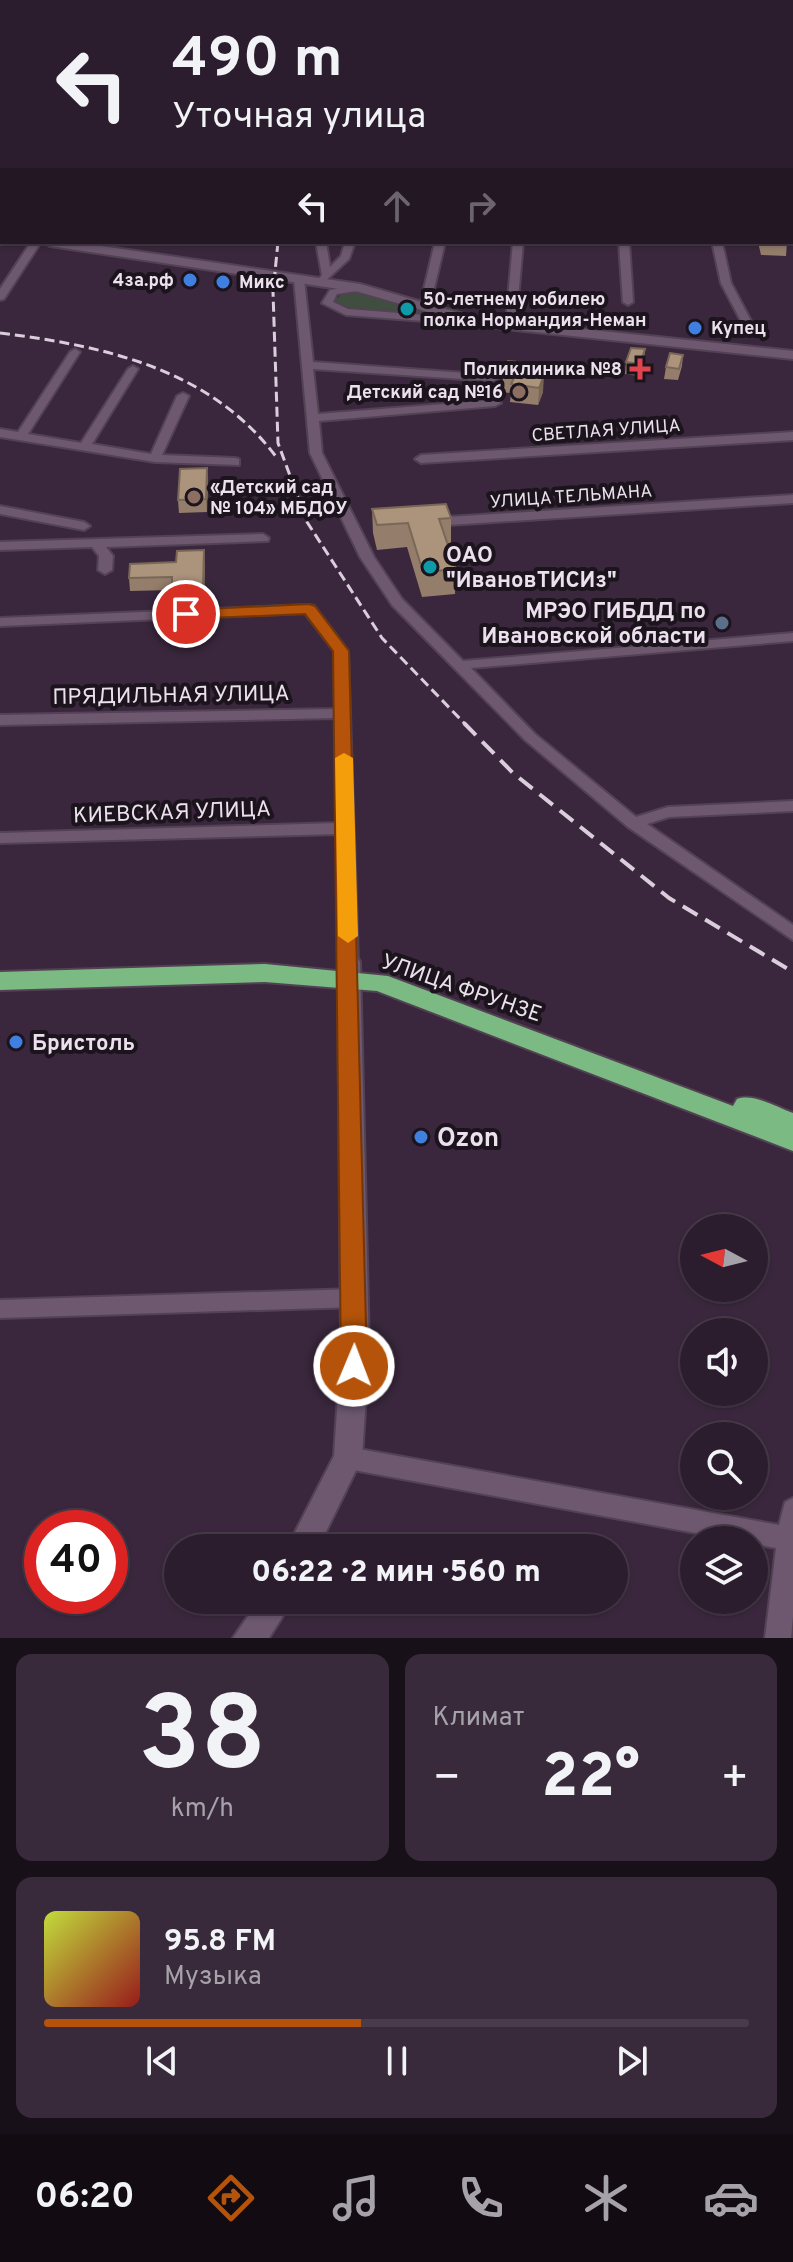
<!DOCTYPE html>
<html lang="ru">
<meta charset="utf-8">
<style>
:root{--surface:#2c1d2e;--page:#382a3a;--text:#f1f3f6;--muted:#a6a2aa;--line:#483b4a;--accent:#b45309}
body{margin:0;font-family:Overpass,sans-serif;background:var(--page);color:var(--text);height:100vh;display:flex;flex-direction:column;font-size:30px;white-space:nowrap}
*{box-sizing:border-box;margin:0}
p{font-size:26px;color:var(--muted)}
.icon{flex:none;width:44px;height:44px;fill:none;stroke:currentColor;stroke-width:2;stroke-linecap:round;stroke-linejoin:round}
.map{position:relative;height:1638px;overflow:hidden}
.side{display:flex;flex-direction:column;gap:16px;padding:16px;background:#181019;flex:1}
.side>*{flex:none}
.banner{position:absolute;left:0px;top:0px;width:794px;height:244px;box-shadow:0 2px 6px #0004,0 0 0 2px var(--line);background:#2c1d2e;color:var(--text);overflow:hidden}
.needle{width:52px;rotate:277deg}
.buttons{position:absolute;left:680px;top:1214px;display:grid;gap:16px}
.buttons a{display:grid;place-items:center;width:88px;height:88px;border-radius:50%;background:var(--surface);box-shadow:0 2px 6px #0004,0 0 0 2px var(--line);font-size:40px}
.speed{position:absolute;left:24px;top:1510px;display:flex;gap:16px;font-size:40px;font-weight:700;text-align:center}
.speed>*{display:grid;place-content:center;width:104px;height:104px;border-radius:50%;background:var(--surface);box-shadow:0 2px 6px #0004,0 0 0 2px var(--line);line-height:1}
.speed .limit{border:12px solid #d22;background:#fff;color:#111}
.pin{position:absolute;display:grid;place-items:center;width:68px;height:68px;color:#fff;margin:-34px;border:4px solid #fff;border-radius:50%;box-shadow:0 2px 8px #0007}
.me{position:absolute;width:88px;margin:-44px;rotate:1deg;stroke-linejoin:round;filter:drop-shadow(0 0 6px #0008)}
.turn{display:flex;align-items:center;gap:28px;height:168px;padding:0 40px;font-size:36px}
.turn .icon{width:104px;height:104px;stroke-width:2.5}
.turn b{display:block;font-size:56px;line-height:68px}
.lanes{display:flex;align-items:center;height:76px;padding:0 40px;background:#0003;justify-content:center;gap:40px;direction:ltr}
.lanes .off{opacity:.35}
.big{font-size:60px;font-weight:800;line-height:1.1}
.side .widget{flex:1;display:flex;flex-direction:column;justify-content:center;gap:12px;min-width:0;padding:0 28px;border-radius:16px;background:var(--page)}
.side .dial{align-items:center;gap:0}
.dial b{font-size:104px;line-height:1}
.song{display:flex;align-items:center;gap:24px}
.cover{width:96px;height:96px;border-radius:12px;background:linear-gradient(135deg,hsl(70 70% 55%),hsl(0 70% 35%))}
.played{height:8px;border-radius:4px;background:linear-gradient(90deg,var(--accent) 45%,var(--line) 45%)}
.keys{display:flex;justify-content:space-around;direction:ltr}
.heat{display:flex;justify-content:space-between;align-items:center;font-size:44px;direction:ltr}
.side .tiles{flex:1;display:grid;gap:16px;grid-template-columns:1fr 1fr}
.widget:last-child{grid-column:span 2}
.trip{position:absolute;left:164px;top:1534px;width:464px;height:80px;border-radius:40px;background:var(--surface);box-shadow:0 2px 6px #0004,0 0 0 2px var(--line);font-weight:800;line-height:80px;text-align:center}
.tabs{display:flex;height:128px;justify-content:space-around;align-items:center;background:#120c12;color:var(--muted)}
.tabs .icon{width:56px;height:56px}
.tabs .on{color:var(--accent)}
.tabs b{font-size:36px;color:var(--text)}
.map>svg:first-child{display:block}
.green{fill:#404e40}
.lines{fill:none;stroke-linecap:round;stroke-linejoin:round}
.minor-casing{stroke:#524254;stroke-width:4}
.tertiary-casing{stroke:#524254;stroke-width:4}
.trunk-casing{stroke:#524254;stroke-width:4}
.minor{fill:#6d5870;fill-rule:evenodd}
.tertiary{fill:#6d5870;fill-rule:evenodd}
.trunk{fill:#7cba83;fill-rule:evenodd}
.rail-far1{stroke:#dacddc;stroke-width:3;stroke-dasharray:10 5;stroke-linecap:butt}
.rail{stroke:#dacddc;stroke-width:4;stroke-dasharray:17 9;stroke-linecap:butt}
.wall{fill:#947e6b}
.shaded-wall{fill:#786757}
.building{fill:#ac937c;stroke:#786757;stroke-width:2}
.route{fill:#b45309;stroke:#753606;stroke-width:2}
.slow{fill:#f59e0b}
.shop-dot{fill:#3f7fe0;stroke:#1c141d;stroke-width:3}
.culture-dot{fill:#0f9aa8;stroke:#1c141d;stroke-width:3}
.health-dot{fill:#e0444e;stroke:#1c141d;stroke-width:3}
.education-dot{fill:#8d6e63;stroke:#1c141d;stroke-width:3}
.service-dot{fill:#5c6f8a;stroke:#1c141d;stroke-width:3}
.labels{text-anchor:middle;stroke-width:8;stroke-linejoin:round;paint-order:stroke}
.far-poi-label{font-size:18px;font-weight:bold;fill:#ece0ee;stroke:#1c141d;text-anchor:start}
.far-street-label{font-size:18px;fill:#ece0ee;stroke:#1c141d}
.poi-label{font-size:22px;font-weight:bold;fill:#ece0ee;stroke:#1c141d;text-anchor:start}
.street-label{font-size:22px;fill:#ece0ee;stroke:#1c141d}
.near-poi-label{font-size:26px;font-weight:bold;fill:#ece0ee;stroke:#1c141d;text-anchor:start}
</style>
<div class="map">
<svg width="793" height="1638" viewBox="0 0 793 1638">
<rect width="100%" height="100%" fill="#3a273d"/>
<path class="green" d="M304,0H793V76L792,2Z
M361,292L440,315L352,309L334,301L342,294Z"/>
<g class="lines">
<defs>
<path id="minor" d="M0,104H2V108H0Z
M792,178H793V184H792Z
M792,190L793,191V199L792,198Z
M31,242H41L4,299L0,300V289Z
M316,242H326L330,267L341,256L345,242H355L349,259L321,285L316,282L322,275Z
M435,242H445L430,306L425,309L420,306Z
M513,242H523L516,322L511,325L506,322Z
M619,242H629L633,302L628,305L623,302Z
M712,242H722L731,283L751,321L750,323H742L721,283Z
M299,276L304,279L313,362L493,375L499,378L493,381L313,369L318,414L495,400L501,403L495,406L319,421L322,453L374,557L402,599L463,661L793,633V641L471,668L535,734L636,817L668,807L793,801V811L669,817L647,824L793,925V940L628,827L525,740L392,605L360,557L310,453L294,279Z
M360,285L365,288L364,290L337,294L333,302L348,309L476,319L481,322L476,325L346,315L322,303L330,290Z
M75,349L80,352L28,434L81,443L128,369L133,366L138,369L92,444L151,454L177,396L183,393L189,396L162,455L235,458L239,459V465L155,462L0,437V429L18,432L70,352Z
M793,432V440L421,463L415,459L421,455Z
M793,495V503L433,526L427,522L433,518Z
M0,506L84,522L90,526L84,530L0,514Z
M263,534L269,538L268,541L106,547L113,556L112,570L105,574L98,570L99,556L92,547L0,550V542Z
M309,605L314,606L348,651L358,962L355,966H343L340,962L338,834L0,843V833L337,823L335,718L0,725V715L335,709L334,651L305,613L0,626V618Z
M355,1289L363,1291L366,1298L363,1305L355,1307L0,1318V1300Z
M348,1447L779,1525L785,1502L793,1498V1616L791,1638H765L776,1548L754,1544V1540H734L348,1469L340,1466L336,1458L340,1450Z"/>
<path id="tertiary" d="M0,232L2,233V241L0,240Z
M44,242H74L360,284L477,318L793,351V359L476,326L359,292L50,246Z
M349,954L357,956L360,962L369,1347L362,1458L318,1548H287L334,1456L341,1347L338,962L341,956Z
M259,1600H293L269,1638H233Z"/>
<path id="trunk" d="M265,964L388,976L733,1106L737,1099C754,1093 776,1107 793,1113V1151L377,991L265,982L0,990V972Z"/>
</defs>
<use href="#minor" class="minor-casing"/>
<use href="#tertiary" class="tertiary-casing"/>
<use href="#trunk" class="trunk-casing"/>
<use href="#minor" class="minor"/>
<use href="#tertiary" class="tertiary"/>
<use href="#trunk" class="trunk"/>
<path class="rail-far1" d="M278,242L273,292L278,443L307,522L382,638L466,725
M0,333C105,346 211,369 277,458"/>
<path class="rail" d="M464,723L513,773L669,898L793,972"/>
</g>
<path class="wall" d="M758,242H787L786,256L761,255Z
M645,349L644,361L639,376L625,374L626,362Z
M683,355L682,366L678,380L664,379L666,367Z
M537,374L543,392L538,405L510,402L511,393L502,392L503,375Z
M207,468L208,481L207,512L179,513L178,500Z
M372,509L451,518V543H447L456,569L455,594L422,597L407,547L377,550L373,533Z
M205,563L204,599L173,601L172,590L130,591L129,578Z"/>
<path class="shaded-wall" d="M0,194H2V209H0Z
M645,349L644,361L639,376L640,364Z
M544,375L543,392L538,405L539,388Z
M207,468L208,481L207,512L206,499Z
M204,550L205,563L204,599L203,587Z"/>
<path class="building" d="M792,74H793V96H792Z
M0,163H2V194H0Z
M762,242H787V245H762Z
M631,348L645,349L640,364L626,362Z
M670,353L683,355L679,369L666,367Z
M508,361L538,364L534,374L544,375L539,388L511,384L515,376L503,375Z
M207,468L206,499L178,500L180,469Z
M446,504L451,518L439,519L456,569L423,572L408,523L377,525L372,509Z
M204,550L203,587L172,588V577L129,578L130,564L176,562L177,551Z"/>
<path class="route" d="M309,604L315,606L349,651L367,1366L363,1374L354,1378L345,1374L341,1366L333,651L305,614L186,619L178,614L186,610Z"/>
<path class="slow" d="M344,753L353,758L358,936L348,943L338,936L335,758Z"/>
<g class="shop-dot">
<circle cx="190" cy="280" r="8"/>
<circle cx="223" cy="282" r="8"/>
<circle cx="695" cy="328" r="8"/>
<circle cx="16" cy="1042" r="8"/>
<circle cx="421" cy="1137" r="8"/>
</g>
<g class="culture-dot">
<circle cx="407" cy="309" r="8"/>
<circle cx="430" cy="567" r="8"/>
</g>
<path class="health-dot" d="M636 357h8v8h8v8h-8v8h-8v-8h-8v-8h8z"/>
<g class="education-dot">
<circle cx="519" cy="392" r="8"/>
<circle cx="194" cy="497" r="8"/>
</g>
<circle class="service-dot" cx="722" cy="623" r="8"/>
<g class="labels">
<g class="far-poi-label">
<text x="174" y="286" text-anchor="end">4за.рф</text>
<text x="239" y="288">Микс</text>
<text x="423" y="305">50-летнему юбилею<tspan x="423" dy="21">полка Нормандия-Неман</tspan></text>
<text x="711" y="334">Купец</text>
<text x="622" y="375" text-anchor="end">Поликлиника №8</text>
<text x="503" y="398" text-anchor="end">Детский сад №16</text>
<text x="210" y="493">«Детский сад<tspan x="210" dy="21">№ 104» МБДОУ</tspan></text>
</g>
<g class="far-street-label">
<text transform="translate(606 430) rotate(-4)" y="6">СВЕТЛАЯ УЛИЦА</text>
<text transform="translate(571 496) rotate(-4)" y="6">УЛИЦА ТЕЛЬМАНА</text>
</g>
<g class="poi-label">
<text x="446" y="562">ОАО<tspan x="446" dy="25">"ИвановТИСИз"</tspan></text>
<text x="706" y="618" text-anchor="end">МРЭО ГИБДД по<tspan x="706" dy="25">Ивановской области</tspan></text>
<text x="32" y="1050">Бристоль</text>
</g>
<g class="street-label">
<text transform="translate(171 694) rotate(-1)" y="8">ПРЯДИЛЬНАЯ УЛИЦА</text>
<text transform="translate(172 811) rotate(-2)" y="8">КИЕВСКАЯ УЛИЦА</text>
<text transform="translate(462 987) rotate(19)" y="8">УЛИЦА ФРУНЗЕ</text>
</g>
<g class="near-poi-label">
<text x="437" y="1146">Ozon</text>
</g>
</g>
</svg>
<div class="buttons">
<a><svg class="needle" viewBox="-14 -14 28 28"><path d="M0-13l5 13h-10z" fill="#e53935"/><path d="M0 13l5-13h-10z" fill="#a6a2aa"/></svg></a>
<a><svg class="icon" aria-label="sound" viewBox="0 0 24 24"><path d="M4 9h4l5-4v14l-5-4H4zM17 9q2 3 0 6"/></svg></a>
<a><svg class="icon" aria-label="search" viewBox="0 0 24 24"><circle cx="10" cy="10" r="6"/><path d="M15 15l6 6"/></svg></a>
<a><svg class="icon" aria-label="layers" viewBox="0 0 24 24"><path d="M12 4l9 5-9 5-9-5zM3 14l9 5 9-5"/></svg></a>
</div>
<div class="speed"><div class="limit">40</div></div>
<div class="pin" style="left:186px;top:614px;background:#d93025"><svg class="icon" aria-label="arrive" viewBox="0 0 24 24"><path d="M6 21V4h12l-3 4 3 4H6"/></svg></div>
<svg class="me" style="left:354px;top:1366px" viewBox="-20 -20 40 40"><circle r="17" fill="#b45309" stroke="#fff" stroke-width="3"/><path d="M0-11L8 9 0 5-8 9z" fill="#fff"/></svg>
<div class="trip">06:22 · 2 мин · 560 m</div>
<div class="banner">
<div class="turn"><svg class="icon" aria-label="left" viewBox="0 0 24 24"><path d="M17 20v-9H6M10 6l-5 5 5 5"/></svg><div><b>490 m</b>Уточная улица</div></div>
<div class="lanes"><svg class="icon" aria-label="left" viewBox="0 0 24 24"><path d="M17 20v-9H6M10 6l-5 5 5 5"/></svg><svg class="icon off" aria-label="ahead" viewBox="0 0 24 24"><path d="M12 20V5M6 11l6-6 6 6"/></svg><svg class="icon off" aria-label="right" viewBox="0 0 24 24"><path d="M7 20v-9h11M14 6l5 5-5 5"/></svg></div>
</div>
</div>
<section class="side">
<div class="tiles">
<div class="widget dial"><b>38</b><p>km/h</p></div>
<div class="widget"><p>Климат</p>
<div class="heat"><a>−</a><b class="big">22°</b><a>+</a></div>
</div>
<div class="widget">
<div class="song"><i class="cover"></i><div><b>95.8 FM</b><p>Музыка</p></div></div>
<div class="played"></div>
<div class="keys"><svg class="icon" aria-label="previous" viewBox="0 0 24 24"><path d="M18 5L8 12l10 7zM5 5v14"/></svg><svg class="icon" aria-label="pause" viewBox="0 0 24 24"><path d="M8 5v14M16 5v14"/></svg><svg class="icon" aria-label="next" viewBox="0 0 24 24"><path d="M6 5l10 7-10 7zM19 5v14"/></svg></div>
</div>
</div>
</section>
<nav class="tabs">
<b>06:20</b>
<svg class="icon on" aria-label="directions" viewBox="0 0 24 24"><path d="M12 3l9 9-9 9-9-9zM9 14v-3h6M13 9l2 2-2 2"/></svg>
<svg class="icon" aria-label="music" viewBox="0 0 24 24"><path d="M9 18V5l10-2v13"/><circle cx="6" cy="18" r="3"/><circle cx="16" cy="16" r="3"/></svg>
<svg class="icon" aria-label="phone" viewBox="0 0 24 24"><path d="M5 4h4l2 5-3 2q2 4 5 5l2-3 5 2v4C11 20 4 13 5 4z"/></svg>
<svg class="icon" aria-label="climate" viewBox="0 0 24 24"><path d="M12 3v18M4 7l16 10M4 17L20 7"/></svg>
<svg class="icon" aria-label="car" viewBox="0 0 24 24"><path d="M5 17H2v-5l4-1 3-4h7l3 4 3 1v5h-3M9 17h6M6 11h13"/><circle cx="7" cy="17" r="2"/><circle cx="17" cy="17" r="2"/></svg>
</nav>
